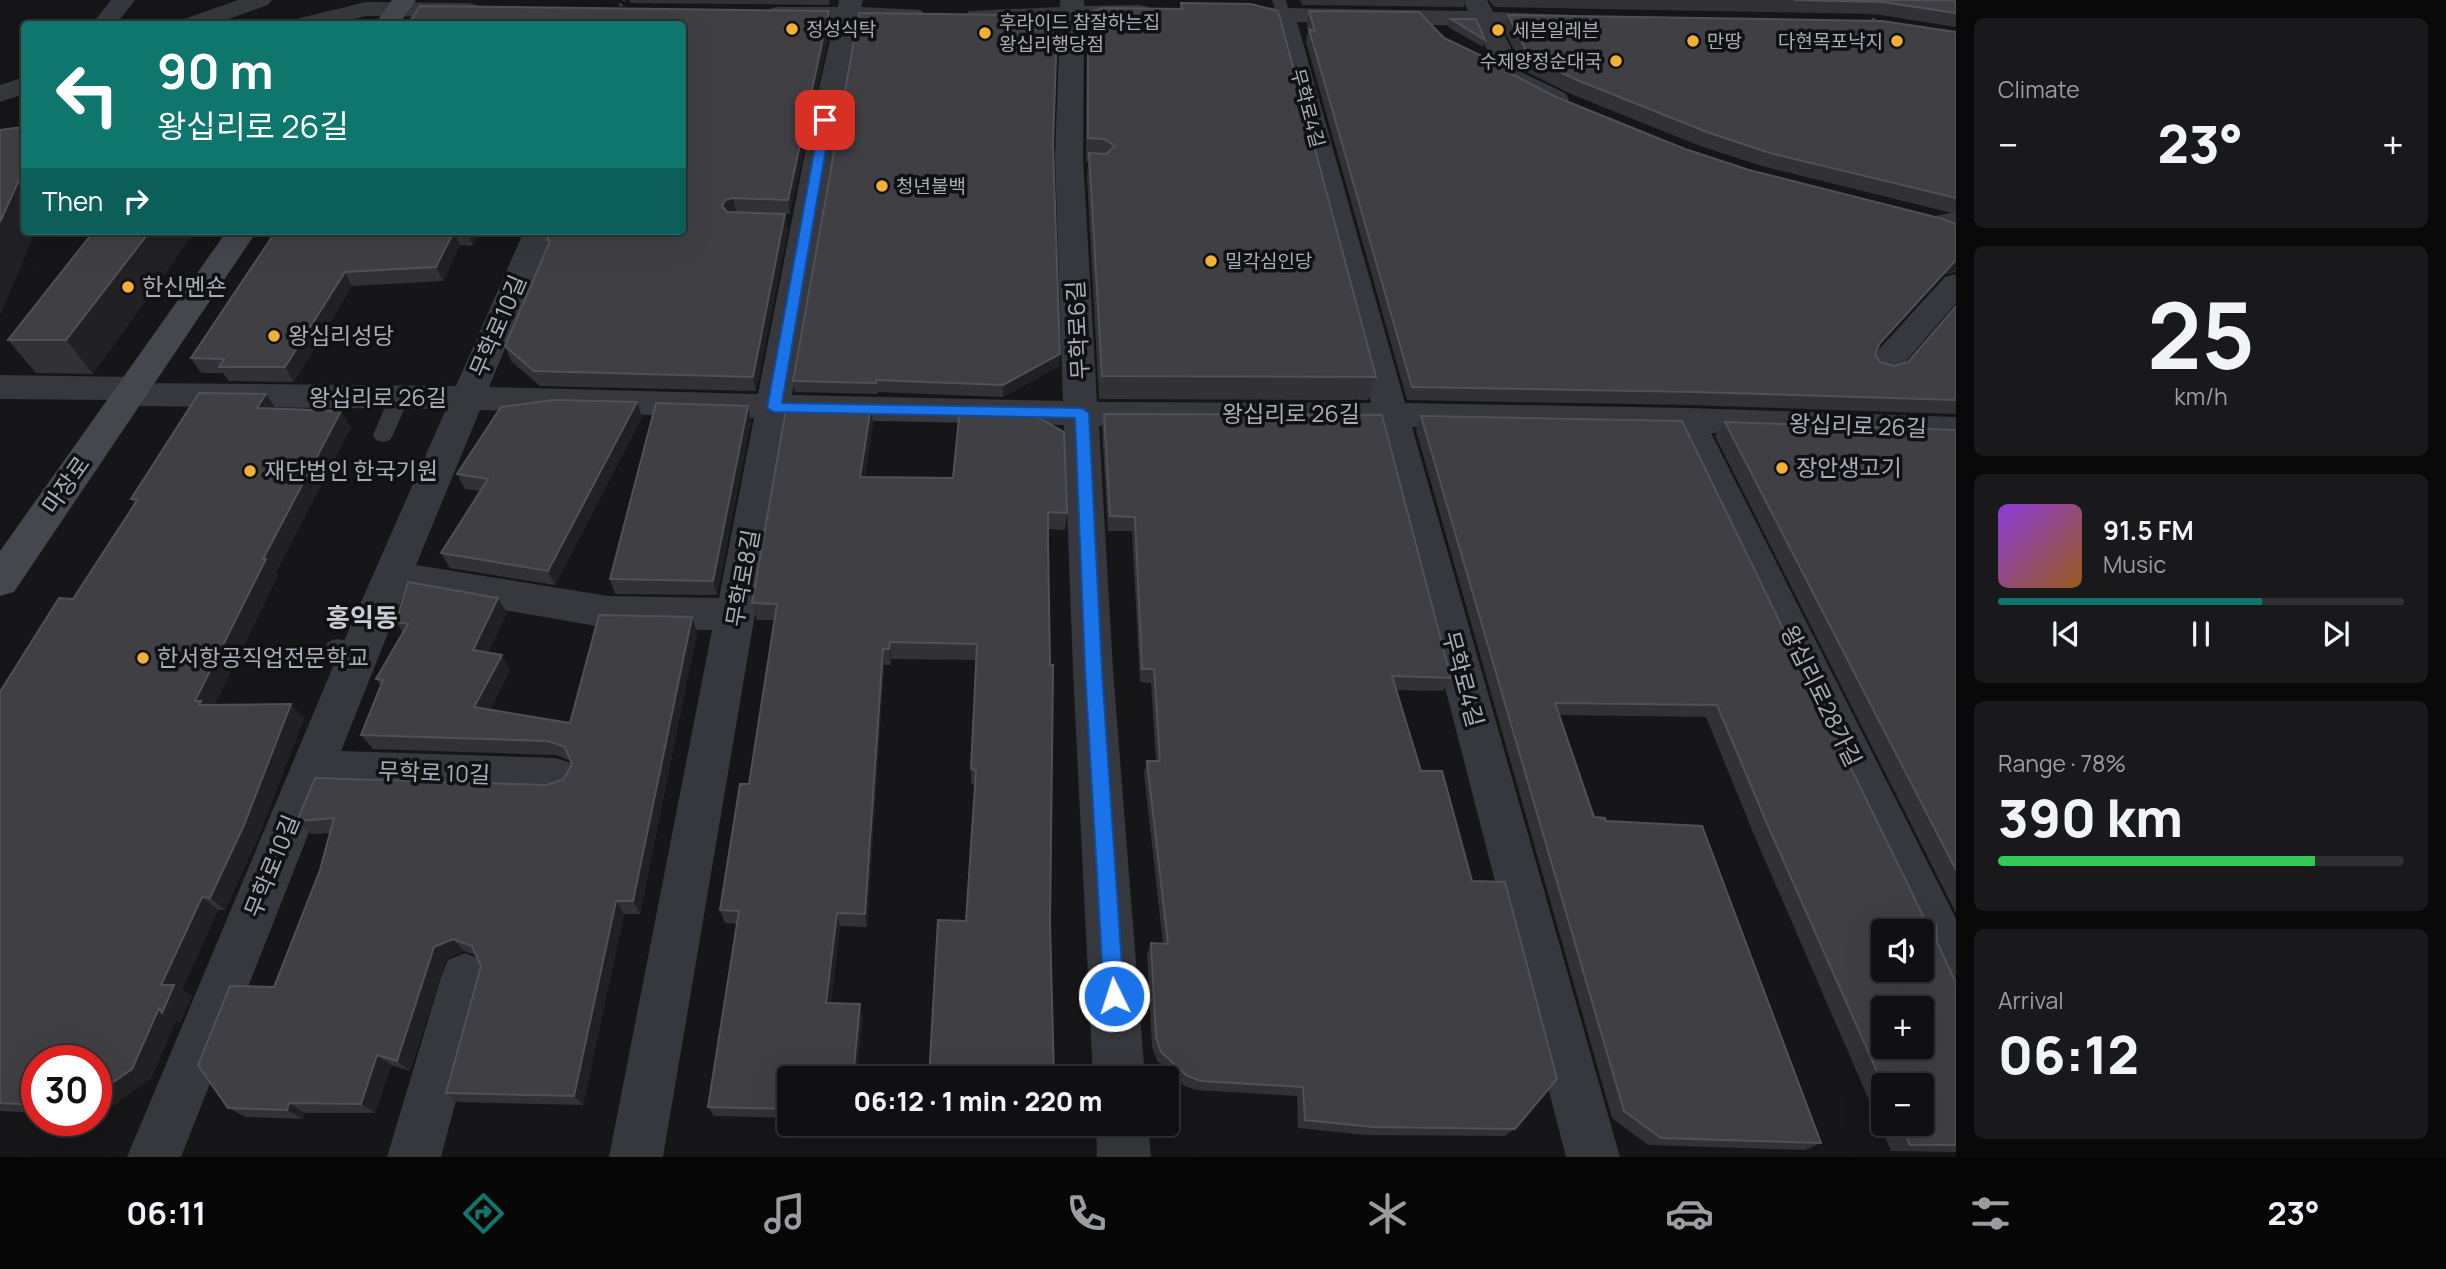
<!DOCTYPE html>
<meta charset="utf-8">
<style>
:root{--surface:#101012;--page:#19191b;--text:#f1f3f6;--muted:#9c9d9f;--line:#303032;--accent:#0f766e}
body{margin:0;font-family:Manrope,"Noto Sans KR",sans-serif;background:var(--page);color:var(--text);height:100vh;display:flex;flex-direction:column;font-size:26px;white-space:nowrap}
*{box-sizing:border-box;margin:0}
p{font-size:23px;color:var(--muted)}
.icon{flex:none;width:38px;height:38px;fill:none;stroke:currentColor;stroke-width:2;stroke-linecap:round;stroke-linejoin:round}
.map{position:relative;flex:1;overflow:hidden}
.drawer{display:flex;flex-direction:column;gap:18px;padding:18px;background:#09090a;width:490px}
.drawer>*{flex:none}
.banner{position:absolute;left:21px;top:21px;width:665px;height:214px;border-radius:7px;box-shadow:0 7px 28px #0002,0 0 0 2px var(--line);background:#0f766e;color:#fff;overflow:hidden}
.buttons{position:absolute;left:1871px;top:919px;display:grid;gap:14px}
.buttons a{display:grid;place-items:center;width:63px;height:63px;border-radius:7px;background:var(--surface);box-shadow:0 7px 28px #0002,0 0 0 2px var(--line);font-size:35px}
.speed{position:absolute;left:21px;top:1045px;display:flex;gap:14px;font-size:35px;font-weight:700;text-align:center}
.speed>*{display:grid;place-content:center;width:91px;height:91px;border-radius:50%;background:var(--surface);box-shadow:0 7px 28px #0002,0 0 0 2px var(--line);line-height:1}
.speed .limit{border:10px solid #d22;background:#fff;color:#111}
.pin{position:absolute;display:grid;place-items:center;width:60px;height:60px;color:#fff;margin:-30px;border-radius:14px;box-shadow:0 4px 10px #0006}
.me{position:absolute;width:77px;margin:-38px;rotate:356deg;stroke-linejoin:round;filter:drop-shadow(0 0 5px #0008)}
.turn{display:flex;align-items:center;gap:24px;height:147px;padding:0 21px;font-size:32px}
.turn .icon{width:91px;height:91px;stroke-width:2.5}
.turn b{display:block;font-size:49px;line-height:60px}
.then{display:flex;align-items:center;height:66px;padding:0 21px;background:#0003;gap:14px;font-size:26px}
.big{font-size:52px;font-weight:800;line-height:1.1}
.drawer .widget{flex:1;display:flex;flex-direction:column;justify-content:center;gap:10px;min-width:0;padding:0 24px;border-radius:10px;background:var(--page)}
.drawer .dial{align-items:center;gap:0}
.dial b{font-size:91px;line-height:1}
.song{display:flex;align-items:center;gap:21px}
.cover{width:84px;height:84px;border-radius:10px;background:linear-gradient(135deg,hsl(270 70% 55%),hsl(30 70% 35%))}
.played{height:7px;border-radius:4px;background:linear-gradient(90deg,var(--accent) 65%,var(--line) 65%)}
.keys{display:flex;justify-content:space-around;direction:ltr}
.heat{display:flex;justify-content:space-between;align-items:center;font-size:38px;direction:ltr}
.charge{height:10px;border-radius:5px;background:linear-gradient(90deg,#34c759 78%,var(--line) 0)}
.trip{position:absolute;left:777px;top:1066px;width:402px;height:70px;border-radius:7px;background:var(--surface);box-shadow:0 7px 28px #0002,0 0 0 2px var(--line);font-weight:800;line-height:70px;text-align:center}
.menu{display:flex;height:112px;justify-content:space-around;align-items:center;background:#060607;color:var(--muted)}
.menu .icon{width:49px;height:49px}
.menu .on{color:var(--accent)}
.menu b{font-size:32px;color:var(--text)}
main{display:flex;flex:1;min-height:0}
.map>svg:first-child{display:block}
.lines{fill:none;stroke-linecap:round;stroke-linejoin:round}
.path{stroke:#3d3f44;stroke-width:3.5;stroke-dasharray:2.5 3.5;stroke-linecap:butt}
.lane{fill:#37383d;fill-rule:evenodd}
.street{fill:#37383d;fill-rule:evenodd}
.secondary{fill:#45474d;fill-rule:evenodd}
.wall{fill:#323236;fill-rule:evenodd}
.shaded-wall{fill:#212124}
.building{fill:#3f3f44;stroke:#4f5156;stroke-width:2;fill-rule:evenodd}
.route{fill:#1a73e8;stroke:#114b97;stroke-width:2}
.poi-dot{fill:#f2b134;stroke:#111113;stroke-width:2.5}
.labels{text-anchor:middle;stroke-width:7;stroke-linejoin:round;paint-order:stroke}
.far-poi-label{font-size:19px;fill:#a8adb8;stroke:#111113;text-anchor:start}
.far-street-label{font-size:19px;fill:#a8adb8;stroke:#111113}
.poi-label{font-size:23px;fill:#a8adb8;stroke:#111113;text-anchor:start}
.street-label{font-size:23px;fill:#a8adb8;stroke:#111113}
.quarter-label{font-size:26px;font-weight:bold;fill:#c9ccd4;stroke:#111113}
</style>
<main>
<div class="map">
<svg width="1956" height="1157" viewBox="0 0 1956 1157">
<rect width="100%" height="100%" fill="#161618"/>
<g class="lines">
<path class="path" d="M1872,0L1874,24
M617,11L624,0"/>
<path class="lane" d="M1272,0H1286L1290,15L1288,18H1278Z
M399,391L406,393L409,398L393,435L390,440L383,442L376,440L373,435L389,398L392,393Z
M336,639L368,643L372,650L368,657C356,661 340,660 328,656L324,649L328,642Z"/>
<path class="street" d="M111,0H135L116,24H92Z
M238,0H272L268,5L214,24H181L184,19Z
M839,0H863L861,7L921,10L925,15L921,20L913,22H859L836,138L792,395L1063,401L1055,157L1060,21L977,23L969,21L965,16L969,11L1060,7V0H1084V6L1140,5L1148,7L1152,12L1148,17L1140,19L1084,21L1083,157L1097,402L1371,403L1273,22L1220,19L1216,14L1220,9L1228,7L1468,11L1463,0H1487L1493,12L1569,15L1572,20L1569,25L1560,27L1500,26L1523,73L1565,93L1569,99L1565,105L1556,107L1547,105L1504,83L1475,26L1297,22L1405,403L1687,408L1956,417V441L1711,433L1956,919V994L1939,987L1922,951V931H1912L1675,432L1412,427L1620,1157H1566L1378,427L1099,426L1113,670L1145,1078H1093L1073,670L1064,425L788,419L663,1157H609L712,630L608,628L404,593L341,751L556,758L571,763L578,777L571,791L556,796L326,789L181,1157H127L340,650L446,409L130,406L117,400L0,399V375L132,377L145,383L456,386L524,231H554L489,387L758,394L808,138L834,22L777,21L769,19L765,14L769,9L777,7H838ZM480,410L754,418L719,598L608,596L416,565Z
M366,2L469,3L477,5L481,10L477,15L469,17L366,16L332,24H293L296,19Z
M24,77V94L0,102V85Z
M1956,212V230L1935,228L1930,222L1935,216Z
M1956,274V303L1895,374L1883,377L1871,374L1866,366L1871,358L1945,277Z
M465,953L482,960L489,977L441,1157H387L441,977L448,960Z
M1096,1124H1148L1151,1157H1097Z"/>
<path class="secondary" d="M392,0H416L399,24H375Z
M227,231H257L14,592L0,596V551Z"/>
</g>
<path class="wall" d="M630,0H830L829,5L630,3Z
M1300,0H1466L1464,7L1302,5Z
M1489,0H1956V27L1874,14L1494,7Z
M1181,3L1376,377L1368,400L1099,399L1087,177L1088,162H1086L1087,36L1088,13L1180,9Z
M1309,11L1444,38L1556,97L1685,149L1749,170L1956,224V272L1944,274L1878,347L1875,354L1880,362L1894,366L1908,362L1956,306V414L1687,405L1407,400L1306,42L1308,31L1307,24Z
M1508,15L1956,32V214L1762,166L1700,146L1571,94L1525,71L1503,28Z
M1451,19L1485,40L1483,47L1448,27Z
M831,25L790,214L735,213L788,229L756,391L540,386L511,361L505,346L548,245L547,240Z
M1053,145L1059,366L1003,397L878,392L877,394L795,392L793,381Z
M94,231L93,374L36,373L8,340Z
M276,231H522L520,234L478,236L473,246L460,245L443,281L352,286L294,382L229,381L223,373H201L191,358Z
M266,394L276,409L351,427L276,572L278,575L215,704H291L304,718L258,838L225,910H218L182,990L192,996L180,1023L176,1021L151,1078L99,1116L96,1115V1060H37V1113L0,1111V692L73,599L135,503L131,499Z
M637,402L642,417L555,585L450,568L441,553L480,491L465,489L457,474Z
M748,406L751,421L717,595L615,594L610,579Z
M1104,414L1451,678L1443,691L1396,690L1515,1129L1504,1136L1365,1135L1298,1128L1297,1096L1196,1090L1183,1085L1157,1061L1152,1047L1147,954L1151,943L1163,944L1144,773L1147,761H1156L1151,683L1140,682L1132,531H1108L1102,429Z
M1421,416L1682,421L1954,979L1956,980V1152L1891,1151L1755,837L1706,717L1559,715L1594,817L1606,821L1821,1143L1805,1150L1648,1145L1612,1118L1416,430ZM1883,1085L1922,1124H1883Z
M1725,422L1956,430V913L1715,436Z
M873,423L865,477L1067,513L1065,530L1048,529L966,921L975,785L971,784V769L977,660L891,659V665H884L867,927L840,926L831,1003L863,1016L789,1078V1118L714,1116L708,1107L737,924L725,923L720,910L749,784L774,620H757L752,603Z
M498,598L507,613L488,652L510,670L490,709L570,723L692,617L697,632L640,914H624L583,1105L458,1102L446,1093L481,966L476,955L464,951L446,959L410,1071L391,1065L375,1113H305L303,1119L246,1117L228,1108L274,987L320,870L330,833L311,834L297,821L547,785L564,779L572,764L571,761L556,755L373,749L361,735L381,686L376,679L403,633L396,622Z
M927,1124H1028L1019,1136L928,1133Z"/>
<path class="shaded-wall" d="M829,11L831,25L790,214L788,200Z
M24,169V231H36L0,316V222Z
M733,198L736,212L728,214L722,206L725,200Z
M785,214L788,229L756,391L753,377Z
M150,231H196L93,374L66,340Z
M454,231L460,245L443,281L436,267Z
M467,231H476L478,236L473,246Z
M1956,260L1955,271L1944,274L1869,357L1880,343Z
M345,272L352,286L294,382L285,367Z
M1060,354L1059,366L1003,397V385Z
M266,394L277,410L257,408Z
M637,402L642,417L555,585L548,571Z
M748,406L751,421L717,595L713,581Z
M871,406L873,423L862,494L860,477Z
M341,411L351,427L276,572L278,575L212,711L195,701L263,559Z
M498,598L507,613L482,665L473,650Z
M692,617L697,632L640,914L633,901Z
M890,642L891,659V665L889,649Z
M883,649L884,665L867,927L865,914Z
M502,655L510,670L484,721L474,707Z
M291,704L304,718L258,838L225,910L210,898Z
M202,897L218,910L182,990L192,996L180,1023L176,1021L151,1078L99,1116L96,1114V1094L161,985Z
M616,901L624,914L583,1105L574,1096Z
M837,913L840,926L830,1014L826,1003Z
M453,939L464,951L446,959L410,1071L397,1061L434,947Z
M860,1004L863,1016L857,1078H853Z
M377,1055L391,1065L375,1113L361,1104Z
M289,1103L305,1113L303,1119L287,1110Z
M1023,1124H1028L1019,1136L1020,1127Z"/>
<path class="building" d="M1794,0H1956V13L1882,2Z
M1181,3L1251,4L1278,11L1376,377L1102,376L1089,153L1106,154L1115,146L1104,139L1088,138V13L1102,8L1182,9Z
M420,6L829,11L788,200L733,198L725,200L722,206L727,212L785,214L753,377L534,371L505,346L550,241L547,240L551,231H682V24H408Z
M1309,11L1419,12L1444,38L1503,66L1508,72L1556,97L1685,149L1749,170L1943,219L1956,224V260L1880,343L1875,354L1880,362L1894,366L1908,362L1956,306V400L1696,392L1412,387L1309,29L1315,31Z
M859,13L1025,15L1057,28L1053,145L1060,354L1003,385L876,380V383L793,381Z
M1508,15L1882,21L1956,32V198L1770,153L1707,132L1577,80L1530,58Z
M1451,19H1476L1485,40Z
M24,127V169L0,222V130Z
M94,231H150L66,340H8Z
M276,231H454L436,267L345,272L285,367H219L224,359L191,358Z
M199,393L266,394L257,408L341,411L263,559H266L195,701H201L199,705L291,704L244,825L210,898L202,897L161,985H174L162,1013L159,1008L132,1069L96,1094V1060H37V1105L0,1103V692L59,598L73,599L138,499H131Z
M553,400L637,402L548,571L441,553L488,479L457,474L501,407Z
M656,403L748,406L713,581L610,579Z
M787,404L871,406L860,477L953,478L960,408L1023,409L1064,432L1067,513L1048,512V540L1050,665H1053L1050,924L1054,1078H929L938,920L966,921L976,770L971,769L977,644L890,642L889,649H883L865,914L837,913L826,1003L860,1004L853,1078H789V1109L708,1107L739,911L720,910L740,784H749L777,604L752,603Z
M1104,414L1382,415L1451,678L1392,676L1421,771H1442L1472,881L1505,882L1557,1079L1515,1129L1373,1127L1305,1120L1303,1087L1201,1081L1187,1076L1161,1052L1156,1038L1151,943L1168,944L1147,761H1160L1154,669H1142L1135,517L1110,516Z
M1421,416L1682,421L1926,922L1936,924L1937,942L1954,979L1956,980V1145H1910L1900,1124H1922V1085H1883L1768,826L1717,705L1555,703L1594,817L1605,818L1606,821L1702,826L1821,1143L1661,1138L1624,1111ZM1883,931H1922V970H1883ZM1883,1008H1922V1046H1883Z
M1725,422L1956,430V870Z
M408,582L498,598L473,650L502,655L474,707L570,723L599,615L692,617L633,901H616L574,1096L446,1093L481,966L472,946L453,939L434,947L397,1061L377,1055L361,1104L289,1103L287,1110L228,1108L198,1065L230,986L274,987L320,870L334,818L297,821L315,778L547,785L564,779L572,764L565,747L548,741L361,735L383,680L376,679L408,624L396,622Z
M930,1124H1023L1020,1127Z"/>
<path class="route" d="M825,117L831,120L782,403L1082,408L1089,413L1102,670L1124,996L1121,1004L1114,1007L1107,1004L1104,996L1085,670L1075,418L774,412L767,408L820,120Z"/>
<g class="poi-dot">
<circle cx="792" cy="29" r="7"/>
<circle cx="1498" cy="30" r="7"/>
<circle cx="985" cy="33" r="7"/>
<circle cx="1693" cy="41" r="7"/>
<circle cx="1897" cy="41" r="7"/>
<circle cx="1616" cy="61" r="7"/>
<circle cx="882" cy="186" r="7"/>
<circle cx="1211" cy="261" r="7"/>
<circle cx="128" cy="287" r="7"/>
<circle cx="274" cy="336" r="7"/>
<circle cx="1782" cy="468" r="7"/>
<circle cx="250" cy="471" r="7"/>
<circle cx="143" cy="658" r="7"/>
</g>
<g class="labels">
<g class="far-poi-label">
<text x="999" y="29">후라이드 참잘하는집<tspan x="999" dy="22">왕십리행당점</tspan></text>
<text x="806" y="36">정성식탁</text>
<text x="1512" y="37">세븐일레븐</text>
<text x="1707" y="48">만땅</text>
<text x="1883" y="48" text-anchor="end">다현목포낙지</text>
<text x="1602" y="68" text-anchor="end">수제양정순대국</text>
<text x="896" y="193">청년불백</text>
<text x="1225" y="268">밀각심인당</text>
</g>
<g class="far-street-label">
<text transform="translate(1308 108) rotate(75)" y="7">무학로4길</text>
</g>
<g class="poi-label">
<text x="142" y="295">한신멘숀</text>
<text x="288" y="344">왕십리성당</text>
<text x="1796" y="476">장안생고기</text>
<text x="264" y="479">재단법인 한국기원</text>
<text x="157" y="666">한서항공직업전문학교</text>
</g>
<g class="street-label">
<text transform="translate(498 326) rotate(-67)" y="8">무학로10길</text>
<text transform="translate(1078 330) rotate(-93)" y="8">무학로6길</text>
<text x="378" y="406">왕십리로 26길</text>
<text x="1291" y="422">왕십리로 26길</text>
<text transform="translate(1858 426) rotate(2)" y="8">왕십리로 26길</text>
<text transform="translate(66 485) rotate(-55)" y="8">마장로</text>
<text transform="translate(743 578) rotate(-80)" y="8">무학로8길</text>
<text transform="translate(1463 679) rotate(75)" y="8">무학로4길</text>
<text transform="translate(1821 696) rotate(64)" y="8">왕십리로28가길</text>
<text transform="translate(434 773) rotate(2)" y="8">무학로 10길</text>
<text transform="translate(272 866) rotate(-68)" y="8">무학로10길</text>
</g>
<g class="quarter-label">
<text x="362" y="627">홍익동</text>
</g>
</g>
</svg>
<div class="buttons">
<a><svg class="icon" aria-label="sound" viewBox="0 0 24 24"><path d="M4 9h4l5-4v14l-5-4H4zM17 9q2 3 0 6"/></svg></a>
<a>+</a>
<a>−</a>
</div>
<div class="speed"><div class="limit">30</div></div>
<div class="pin" style="left:825px;top:120px;background:#d93025"><svg class="icon" aria-label="arrive" viewBox="0 0 24 24"><path d="M6 21V4h12l-3 4 3 4H6"/></svg></div>
<svg class="me" style="left:1114px;top:996px" viewBox="-20 -20 40 40"><circle r="17" fill="#1a73e8" stroke="#fff" stroke-width="3"/><path d="M0-11L8 9 0 5-8 9z" fill="#fff"/></svg>
<div class="trip">06:12 · 1 min · 220 m</div>
<div class="banner">
<div class="turn"><svg class="icon" aria-label="left" viewBox="0 0 24 24"><path d="M17 20v-9H6M10 6l-5 5 5 5"/></svg><div><b>90 m</b>왕십리로 26길</div></div>
<div class="then">Then<svg class="icon" aria-label="right" viewBox="0 0 24 24"><path d="M7 20v-9h11M14 6l5 5-5 5"/></svg></div>
</div>
</div>
<section class="drawer">
<div class="widget"><p>Climate</p>
<div class="heat"><a>−</a><b class="big">23°</b><a>+</a></div>
</div>
<div class="widget dial"><b>25</b><p>km/h</p></div>
<div class="widget">
<div class="song"><i class="cover"></i><div><b>91.5 FM</b><p>Music</p></div></div>
<div class="played"></div>
<div class="keys"><svg class="icon" aria-label="previous" viewBox="0 0 24 24"><path d="M18 5L8 12l10 7zM5 5v14"/></svg><svg class="icon" aria-label="pause" viewBox="0 0 24 24"><path d="M8 5v14M16 5v14"/></svg><svg class="icon" aria-label="next" viewBox="0 0 24 24"><path d="M6 5l10 7-10 7zM19 5v14"/></svg></div>
</div>
<div class="widget"><p>Range · 78%</p><b class="big">390 km</b><div class="charge"></div></div>
<div class="widget"><p>Arrival</p><b class="big">06:12</b></div>
</section>
</main>
<nav class="menu">
<b>06:11</b>
<svg class="icon on" aria-label="directions" viewBox="0 0 24 24"><path d="M12 3l9 9-9 9-9-9zM9 14v-3h6M13 9l2 2-2 2"/></svg>
<svg class="icon" aria-label="music" viewBox="0 0 24 24"><path d="M9 18V5l10-2v13"/><circle cx="6" cy="18" r="3"/><circle cx="16" cy="16" r="3"/></svg>
<svg class="icon" aria-label="phone" viewBox="0 0 24 24"><path d="M5 4h4l2 5-3 2q2 4 5 5l2-3 5 2v4C11 20 4 13 5 4z"/></svg>
<svg class="icon" aria-label="climate" viewBox="0 0 24 24"><path d="M12 3v18M4 7l16 10M4 17L20 7"/></svg>
<svg class="icon" aria-label="car" viewBox="0 0 24 24"><path d="M5 17H2v-5l4-1 3-4h7l3 4 3 1v5h-3M9 17h6M6 11h13"/><circle cx="7" cy="17" r="2"/><circle cx="17" cy="17" r="2"/></svg>
<svg class="icon" aria-label="filters" viewBox="0 0 24 24"><path d="M4 7h16M4 17h16"/><circle cx="9" cy="7" r="2"/><circle cx="15" cy="17" r="2"/></svg>
<b>23°</b>
</nav>
